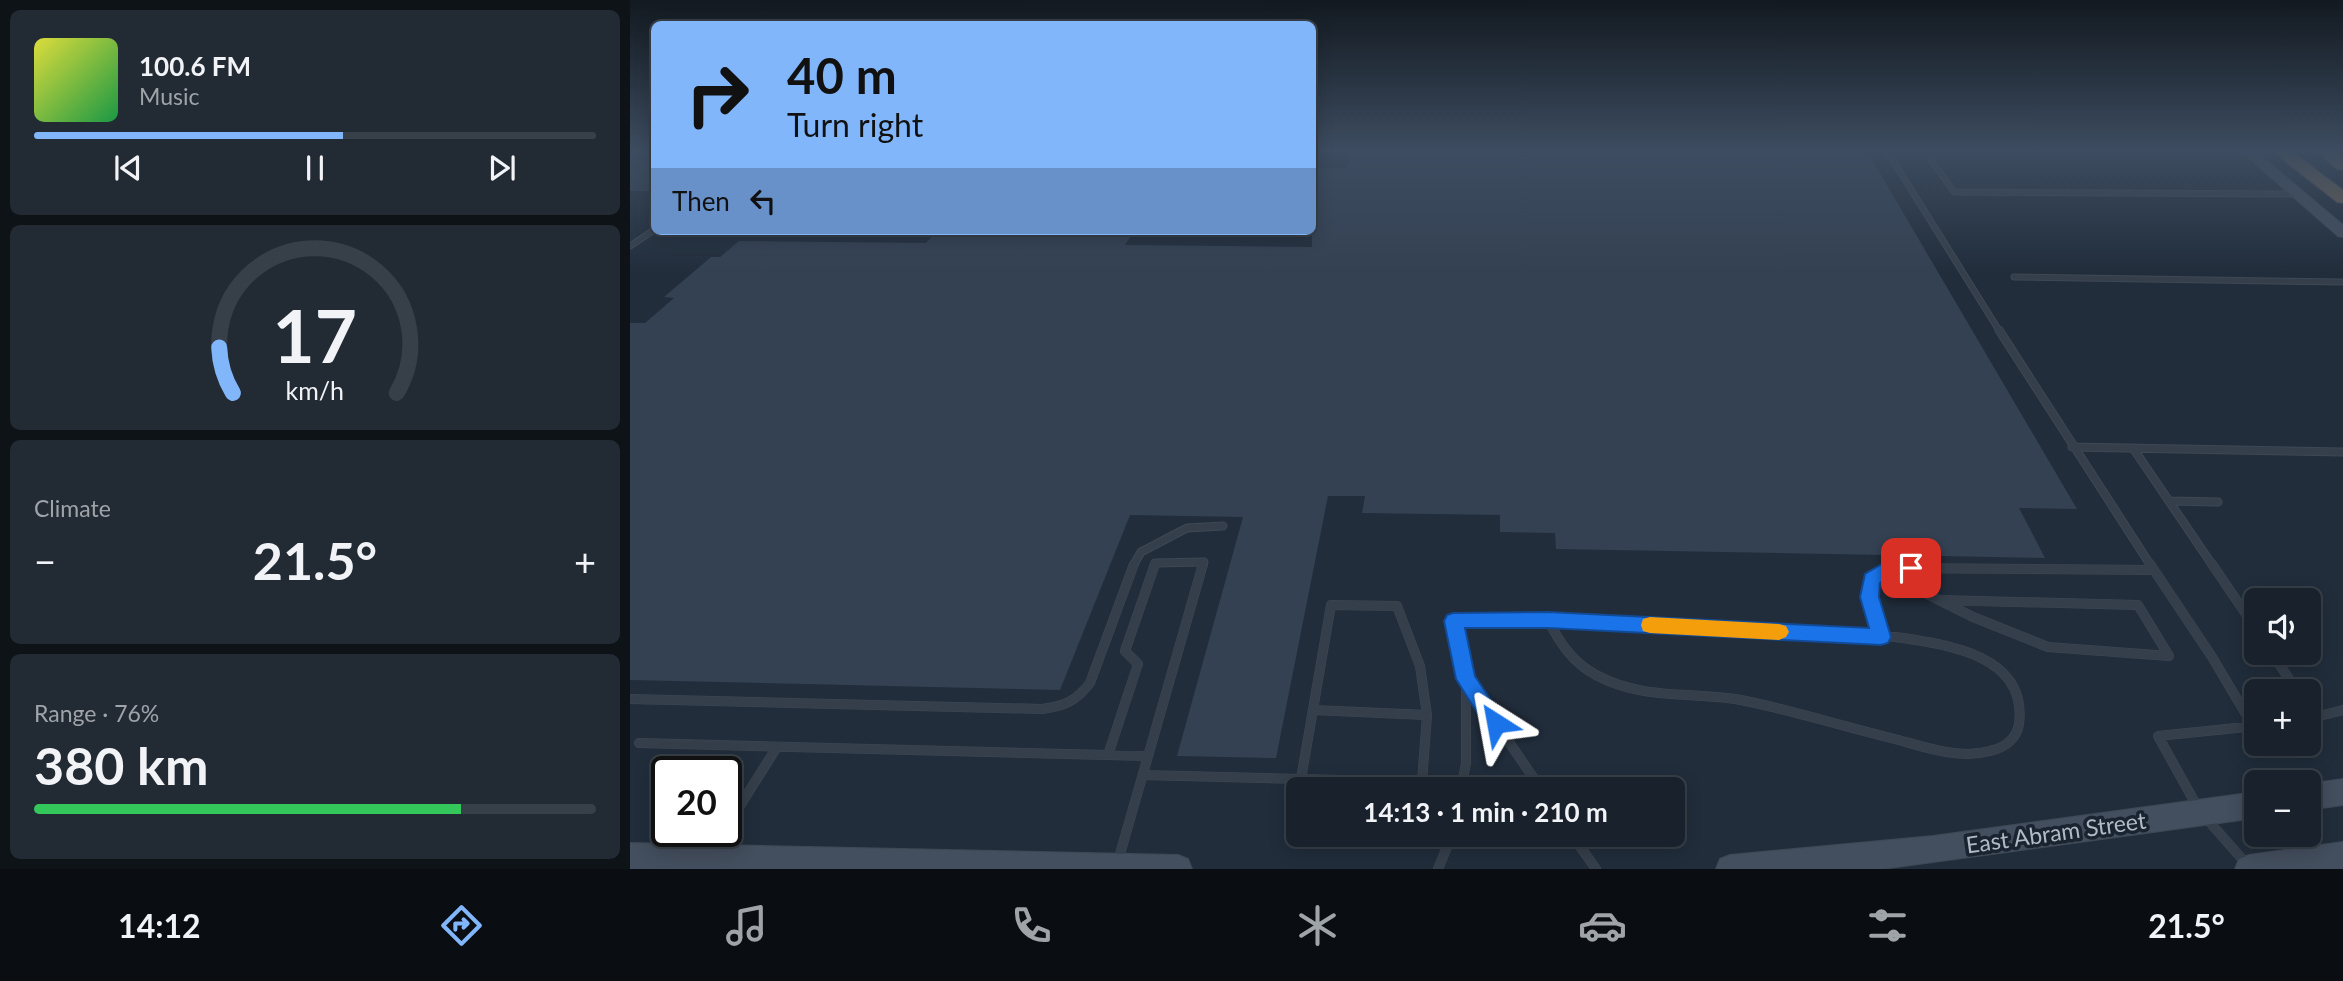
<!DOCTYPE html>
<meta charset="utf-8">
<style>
:root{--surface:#19222c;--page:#222a34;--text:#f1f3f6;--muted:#9fa4a9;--line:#373f48;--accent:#81b6fb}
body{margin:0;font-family:Lato,sans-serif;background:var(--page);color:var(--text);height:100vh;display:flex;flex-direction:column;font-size:26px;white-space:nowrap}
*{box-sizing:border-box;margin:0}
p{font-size:23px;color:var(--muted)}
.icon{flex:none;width:38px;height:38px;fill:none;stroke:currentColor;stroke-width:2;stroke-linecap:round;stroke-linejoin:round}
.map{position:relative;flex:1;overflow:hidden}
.side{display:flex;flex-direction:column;gap:10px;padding:10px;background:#0e1318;width:630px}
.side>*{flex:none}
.hud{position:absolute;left:21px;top:21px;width:665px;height:214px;border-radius:10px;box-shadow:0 4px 18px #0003,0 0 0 2px var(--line);background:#81b6fb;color:#111;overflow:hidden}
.tools{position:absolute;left:1614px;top:588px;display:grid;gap:14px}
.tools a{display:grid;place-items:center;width:77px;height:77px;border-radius:10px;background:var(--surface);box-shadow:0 4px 18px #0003,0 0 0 2px var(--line);font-size:35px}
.speed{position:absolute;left:21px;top:756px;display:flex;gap:14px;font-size:35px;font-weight:700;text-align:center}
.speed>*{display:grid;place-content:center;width:91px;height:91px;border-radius:50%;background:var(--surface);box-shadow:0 4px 18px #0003,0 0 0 2px var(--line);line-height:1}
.speed .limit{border:4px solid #111;border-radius:10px;background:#fff;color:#111}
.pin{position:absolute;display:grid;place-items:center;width:60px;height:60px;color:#fff;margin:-30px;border-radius:14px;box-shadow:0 4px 10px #0006}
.me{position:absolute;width:77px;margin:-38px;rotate:326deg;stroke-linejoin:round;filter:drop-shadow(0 0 5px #0008)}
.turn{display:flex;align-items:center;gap:24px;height:147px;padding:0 21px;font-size:32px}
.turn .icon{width:91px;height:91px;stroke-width:2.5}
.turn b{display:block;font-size:49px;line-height:60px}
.then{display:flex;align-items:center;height:66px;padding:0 21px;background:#0003;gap:14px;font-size:26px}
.big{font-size:52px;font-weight:700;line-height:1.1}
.side .widget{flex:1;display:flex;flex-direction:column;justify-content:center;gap:10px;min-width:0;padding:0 24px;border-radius:10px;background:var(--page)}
.side .dial{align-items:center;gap:0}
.dial svg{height:182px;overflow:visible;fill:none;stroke:var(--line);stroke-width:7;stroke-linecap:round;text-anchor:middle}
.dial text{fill:var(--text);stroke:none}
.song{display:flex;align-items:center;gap:21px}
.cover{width:84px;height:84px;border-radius:10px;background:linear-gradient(135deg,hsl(60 70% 55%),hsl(140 70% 35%))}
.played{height:7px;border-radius:4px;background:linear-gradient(90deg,var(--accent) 55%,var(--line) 55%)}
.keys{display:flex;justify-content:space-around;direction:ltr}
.heat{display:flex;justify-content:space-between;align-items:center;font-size:38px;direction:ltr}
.charge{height:10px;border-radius:5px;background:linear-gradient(90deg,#34c759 76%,var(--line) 0)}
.trip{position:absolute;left:656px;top:777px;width:399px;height:70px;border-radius:10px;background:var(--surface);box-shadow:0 4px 18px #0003,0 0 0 2px var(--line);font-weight:700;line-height:70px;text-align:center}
.menu{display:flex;height:112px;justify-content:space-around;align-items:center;background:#0a0e12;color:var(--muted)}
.menu .icon{width:49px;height:49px}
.menu .active{color:var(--accent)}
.menu b{font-size:32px;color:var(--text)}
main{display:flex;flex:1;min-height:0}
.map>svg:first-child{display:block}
.building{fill:#334152}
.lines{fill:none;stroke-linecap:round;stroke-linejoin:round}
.lane-far2-casing{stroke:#3e4854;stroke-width:7}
.lane-far1-casing{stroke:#3e4854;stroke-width:9}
.lane-casing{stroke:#3e4854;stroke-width:10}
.secondary-casing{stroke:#3e4854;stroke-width:2}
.highway-casing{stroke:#404a56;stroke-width:2}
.lane-far2{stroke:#353f4b;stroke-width:5}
.lane-far1{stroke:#353f4b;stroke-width:7}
.lane{stroke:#353f4b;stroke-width:9}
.secondary{fill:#434e5e;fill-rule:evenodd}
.highway{fill:#716352;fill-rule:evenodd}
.route{fill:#1a73e8;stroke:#114b97;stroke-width:2}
.slow{fill:#f59e0b}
.labels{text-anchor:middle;stroke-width:7;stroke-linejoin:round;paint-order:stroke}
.near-street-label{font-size:23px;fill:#b0bac7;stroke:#1a2430}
</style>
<main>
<section class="side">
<div class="widget">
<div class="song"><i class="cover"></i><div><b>100.6 FM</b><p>Music</p></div></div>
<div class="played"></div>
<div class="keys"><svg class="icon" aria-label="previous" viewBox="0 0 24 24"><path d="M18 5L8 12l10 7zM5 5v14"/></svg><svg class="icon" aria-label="pause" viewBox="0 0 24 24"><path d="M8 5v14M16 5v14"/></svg><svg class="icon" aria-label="next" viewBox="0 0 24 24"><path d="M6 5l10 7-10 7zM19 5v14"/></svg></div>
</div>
<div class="widget dial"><svg viewBox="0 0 100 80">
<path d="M14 69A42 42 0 1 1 86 69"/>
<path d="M14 69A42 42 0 0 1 8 49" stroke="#81b6fb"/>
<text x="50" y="56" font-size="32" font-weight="700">17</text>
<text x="50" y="72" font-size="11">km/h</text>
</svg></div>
<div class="widget"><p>Climate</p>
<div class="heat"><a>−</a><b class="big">21.5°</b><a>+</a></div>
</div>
<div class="widget"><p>Range · 76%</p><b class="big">380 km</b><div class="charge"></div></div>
</section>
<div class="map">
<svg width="1713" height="869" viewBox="0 0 1713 869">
<rect width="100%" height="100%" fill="#212d3b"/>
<path class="building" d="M0,151H24V191H0Z
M721,151H1237L1447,509L1389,508L1415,558L926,549L925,533L870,532V515L732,513L735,496H698L646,758L547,756L613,517L500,515L430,690L0,680V323H15L44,298L34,297L81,257H90L109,241L296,243L307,231H504L495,245L682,247V168H717Z"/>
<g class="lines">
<defs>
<path id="lane-far2" d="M1257,151L1370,332
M1301,160L1324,192L1667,194
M0,246L24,230
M1384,277L1713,282"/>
<path id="lane-far1" d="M1369,330L1521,566
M1442,447L1713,452
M1503,448L1583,566
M1539,501L1588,502
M503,566L511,552L557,528L593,526
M524,566L525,563L574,562L573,566"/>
<path id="lane" d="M1520,564L1582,657L1623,726
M1582,564L1626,629
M1251,571L1309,600
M1309,600L1508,605L1539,656L1418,647L1343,617Z
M701,605L767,606L790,666L797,715L792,782L671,779Z
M918,620L1265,637C1314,644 1398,654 1389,724C1387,739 1374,748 1360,751C1327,760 1293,746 1261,738C1211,726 1162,710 1111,700C1060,691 1015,701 966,675C942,662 930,643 918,620Z
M1251,637L1238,589L1247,573L1257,568L1523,570
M1642,653L1667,691
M0,699L412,709C435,706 446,701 460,683L504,564
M1678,707L1685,717L1678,718
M683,710L797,715
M1685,717L1713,710
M9,743L518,756
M478,755L508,664L495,651L525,564
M513,775L671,779
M831,789L836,763V679
M911,789L836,679L823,621L918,620
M1568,808L1528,736L1626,726
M1575,817L1621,869
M96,828L147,747
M942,835L966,869
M82,852L94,831
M488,861L573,564
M808,869L822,835"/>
<path id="secondary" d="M1611,151H1625L1713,225V237L1708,236Z
M1713,779V805L1678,810V784Z
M1626,792V818L1252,869H1086L1090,859L1100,855L1303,836Z
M1713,842V869H1605L1609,859L1619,855Z
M0,843L548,855L558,859L562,869H0Z"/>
<path id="highway" d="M1642,151H1661L1713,190V203L1707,202Z
M1686,151H1705L1713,157V170L1707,169Z"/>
</defs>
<use href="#lane-far2" class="lane-far2-casing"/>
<use href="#lane-far1" class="lane-far1-casing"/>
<use href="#lane" class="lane-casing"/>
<use href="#secondary" class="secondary-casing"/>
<use href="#highway" class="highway-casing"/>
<use href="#lane-far2" class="lane-far2"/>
<use href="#lane-far1" class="lane-far1"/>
<use href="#lane" class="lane"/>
<use href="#secondary" class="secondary"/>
<use href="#highway" class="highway"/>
</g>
<linearGradient id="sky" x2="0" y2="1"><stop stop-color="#121920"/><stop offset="0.55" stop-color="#3d4c60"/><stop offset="1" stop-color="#3d4c60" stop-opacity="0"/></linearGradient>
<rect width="1713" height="273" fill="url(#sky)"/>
<path class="route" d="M1281,560L1287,562L1290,568L1287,573L1261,575L1250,583L1249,597L1261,637L1258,643L1251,645L918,628H835L845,676L876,723L873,730L866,733L858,730L826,679L814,621L817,615L823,613L918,612L1239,628L1230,597L1235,574L1257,561Z"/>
<path class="slow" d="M1020,617L1149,624L1156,626L1159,632L1156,637L1149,640L1020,633L1013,631L1011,625L1013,619Z"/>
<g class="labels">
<g class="near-street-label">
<text transform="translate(1426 833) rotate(-8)" y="8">East Abram Street</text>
</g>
</g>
</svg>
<div class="tools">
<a><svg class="icon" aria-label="sound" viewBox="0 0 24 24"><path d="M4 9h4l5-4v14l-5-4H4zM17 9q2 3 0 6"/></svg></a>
<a>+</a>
<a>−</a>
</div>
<div class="speed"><div class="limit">20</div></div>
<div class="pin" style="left:1281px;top:568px;background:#d93025"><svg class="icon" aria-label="arrive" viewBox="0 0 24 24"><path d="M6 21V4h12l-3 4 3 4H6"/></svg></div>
<svg class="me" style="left:866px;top:723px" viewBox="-20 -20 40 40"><path d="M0-17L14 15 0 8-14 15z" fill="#1a73e8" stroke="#fff" stroke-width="4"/></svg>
<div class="trip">14:13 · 1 min · 210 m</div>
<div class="hud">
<div class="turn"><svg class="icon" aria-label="right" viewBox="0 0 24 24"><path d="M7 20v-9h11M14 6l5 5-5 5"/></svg><div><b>40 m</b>Turn right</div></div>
<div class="then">Then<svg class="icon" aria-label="left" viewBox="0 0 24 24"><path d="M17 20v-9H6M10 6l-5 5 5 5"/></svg></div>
</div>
</div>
</main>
<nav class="menu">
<b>14:12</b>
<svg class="icon active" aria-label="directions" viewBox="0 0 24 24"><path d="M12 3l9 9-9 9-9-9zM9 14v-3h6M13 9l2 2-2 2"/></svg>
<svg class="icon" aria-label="music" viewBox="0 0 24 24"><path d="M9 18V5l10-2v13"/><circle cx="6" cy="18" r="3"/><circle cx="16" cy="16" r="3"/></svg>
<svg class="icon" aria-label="phone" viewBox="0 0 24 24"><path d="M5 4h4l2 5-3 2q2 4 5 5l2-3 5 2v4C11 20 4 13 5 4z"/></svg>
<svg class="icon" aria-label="climate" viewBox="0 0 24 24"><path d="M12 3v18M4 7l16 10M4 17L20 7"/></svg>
<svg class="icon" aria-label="car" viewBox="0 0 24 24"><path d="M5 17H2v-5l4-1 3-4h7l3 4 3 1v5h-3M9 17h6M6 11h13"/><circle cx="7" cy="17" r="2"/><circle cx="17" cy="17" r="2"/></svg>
<svg class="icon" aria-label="filters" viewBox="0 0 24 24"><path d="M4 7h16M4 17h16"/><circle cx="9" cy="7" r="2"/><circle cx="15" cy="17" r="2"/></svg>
<b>21.5°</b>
</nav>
